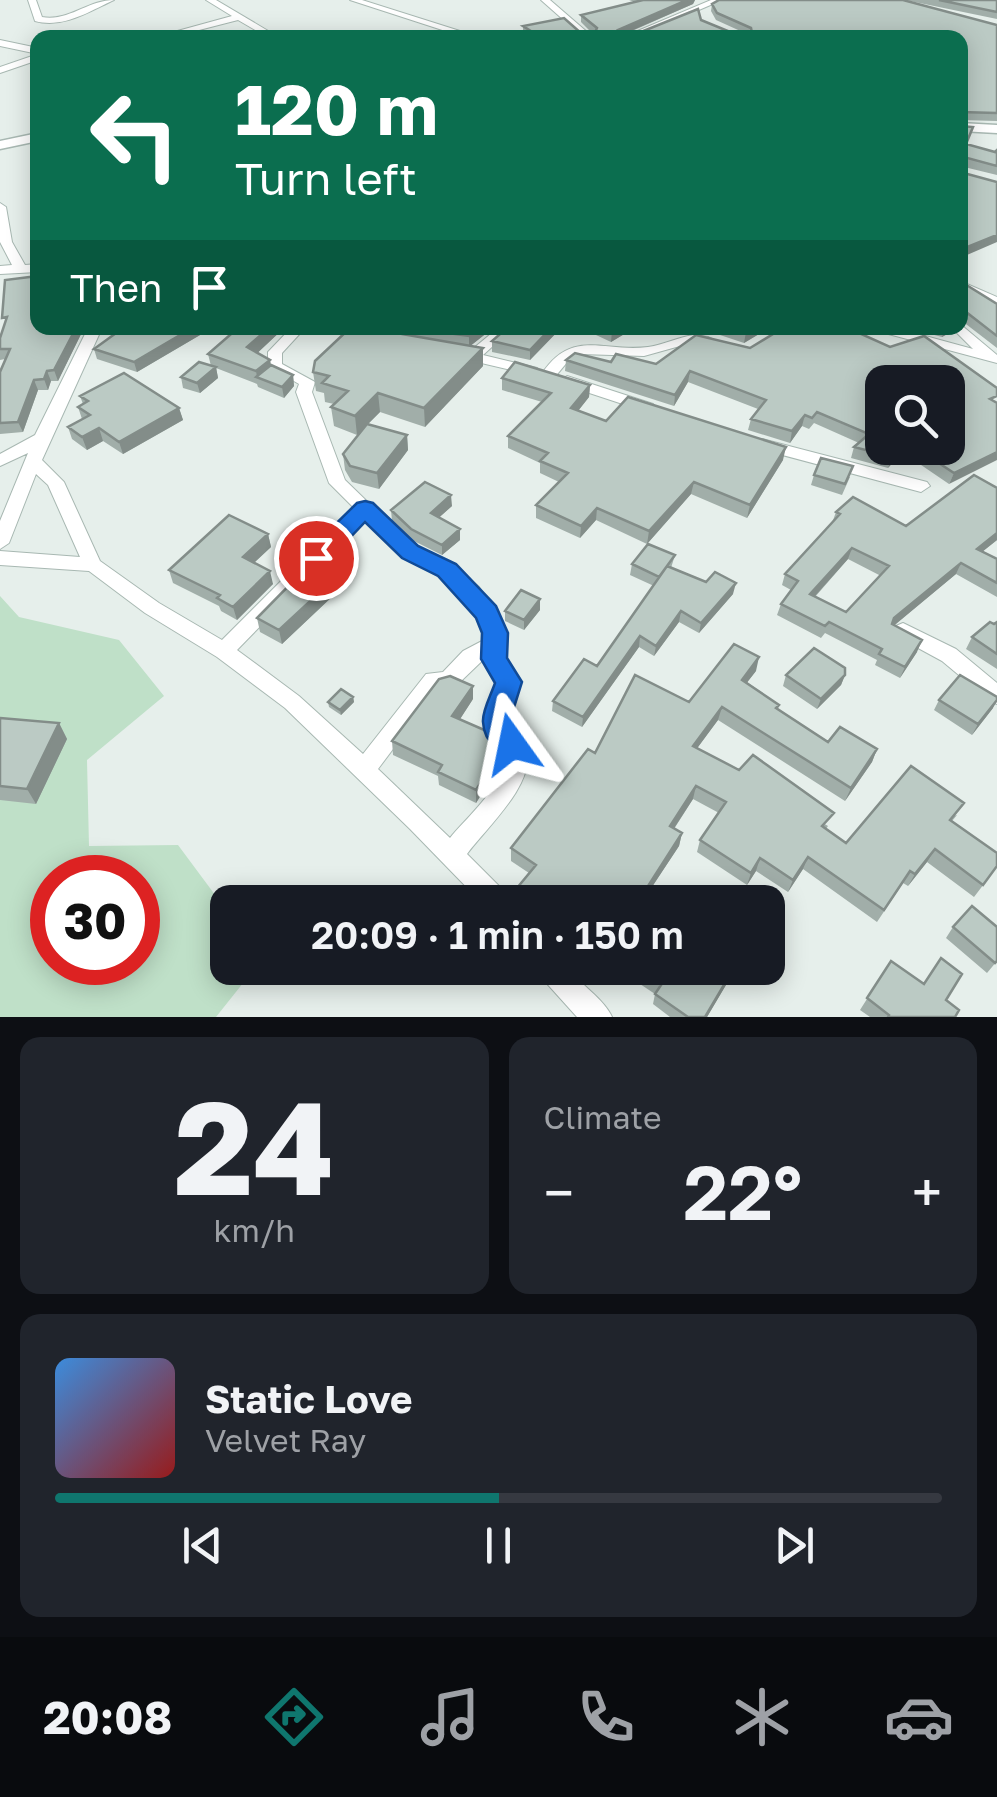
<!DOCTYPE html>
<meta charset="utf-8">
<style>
:root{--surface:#171b24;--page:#20242c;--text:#f1f3f6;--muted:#9ea1a6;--line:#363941;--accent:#0f766e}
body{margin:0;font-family:"Golos Text",sans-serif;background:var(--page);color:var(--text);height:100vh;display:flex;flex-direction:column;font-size:38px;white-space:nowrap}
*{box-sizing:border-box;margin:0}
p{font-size:32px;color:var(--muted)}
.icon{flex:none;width:55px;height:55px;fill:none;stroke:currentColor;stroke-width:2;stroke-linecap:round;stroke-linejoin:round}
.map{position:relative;height:1017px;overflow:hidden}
.sheet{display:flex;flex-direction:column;gap:20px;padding:20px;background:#0d0f14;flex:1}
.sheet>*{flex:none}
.guide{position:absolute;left:30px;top:30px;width:938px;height:305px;border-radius:20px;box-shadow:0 5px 25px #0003;background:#0b6e4f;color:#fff;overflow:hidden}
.buttons{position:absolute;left:865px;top:365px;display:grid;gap:20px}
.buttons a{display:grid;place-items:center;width:100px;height:100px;border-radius:20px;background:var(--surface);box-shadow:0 5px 25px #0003;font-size:50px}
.speed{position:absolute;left:30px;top:855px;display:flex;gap:20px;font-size:50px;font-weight:700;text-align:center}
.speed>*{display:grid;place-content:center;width:130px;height:130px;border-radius:50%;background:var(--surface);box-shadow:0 5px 25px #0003;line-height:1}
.speed .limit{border:15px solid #d22;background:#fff;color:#111}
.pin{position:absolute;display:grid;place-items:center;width:85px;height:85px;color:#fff;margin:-42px;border:5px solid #fff;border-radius:50%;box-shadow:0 2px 10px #0007}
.me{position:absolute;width:110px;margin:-55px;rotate:348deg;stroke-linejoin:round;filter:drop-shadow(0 0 8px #0008)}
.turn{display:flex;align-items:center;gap:35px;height:210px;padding:0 40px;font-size:45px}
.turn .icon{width:130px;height:130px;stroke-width:2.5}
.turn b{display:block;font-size:70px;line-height:85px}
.then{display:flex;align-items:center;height:95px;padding:0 40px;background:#0003;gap:20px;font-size:38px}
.big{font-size:75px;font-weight:600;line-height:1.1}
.sheet .widget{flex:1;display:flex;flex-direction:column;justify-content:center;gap:15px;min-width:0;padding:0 35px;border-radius:20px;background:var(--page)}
.sheet .dial{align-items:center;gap:0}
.dial b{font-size:130px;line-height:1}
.song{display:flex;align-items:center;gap:30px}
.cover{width:120px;height:120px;border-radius:15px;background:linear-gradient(135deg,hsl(210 70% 55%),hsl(0 70% 35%))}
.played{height:10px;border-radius:5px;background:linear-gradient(90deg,var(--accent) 50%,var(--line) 50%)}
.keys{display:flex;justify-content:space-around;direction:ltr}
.heat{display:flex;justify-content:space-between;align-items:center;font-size:55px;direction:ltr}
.sheet .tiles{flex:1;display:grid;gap:20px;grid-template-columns:1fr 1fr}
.widget:last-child{grid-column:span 2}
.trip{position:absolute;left:210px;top:885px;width:575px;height:100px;border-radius:20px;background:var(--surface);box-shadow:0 5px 25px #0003;font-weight:600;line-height:100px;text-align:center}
.tab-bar{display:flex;height:160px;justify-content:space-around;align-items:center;background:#090b0e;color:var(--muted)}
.tab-bar .icon{width:70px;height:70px}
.tab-bar .current{color:var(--accent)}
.tab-bar b{font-size:45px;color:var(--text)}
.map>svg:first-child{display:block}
.green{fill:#bfe0c8;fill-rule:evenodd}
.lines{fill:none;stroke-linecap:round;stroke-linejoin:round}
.minor-casing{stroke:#a8b8b2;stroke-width:2}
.tertiary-casing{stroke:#a8b8b2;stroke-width:3}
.minor{fill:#fff;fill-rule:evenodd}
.tertiary{fill:#fff;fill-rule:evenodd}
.wall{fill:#a1aea9;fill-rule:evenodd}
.shaded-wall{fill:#838d89}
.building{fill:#bbcac4;stroke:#838d89;stroke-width:2.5;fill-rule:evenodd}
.route{fill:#1a73e8;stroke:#114b97;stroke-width:2.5}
</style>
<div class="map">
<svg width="997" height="1017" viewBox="0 0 997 1017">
<rect width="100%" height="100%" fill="#e6efeb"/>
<path class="green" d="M0,596L19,617L119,640L164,696L87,760L89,846L178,845L227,911L228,968H255L216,1017H0ZM52,878H138V962H52Z"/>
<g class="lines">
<defs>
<path id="minor" d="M28,0H36L42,17C68,22 88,0 114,0C90,11 63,29 35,21Z
M206,0H216L280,38H269L238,20L168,38H152L232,16Z
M350,0H362L482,38H467Z
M541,0H550L594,38H584Z
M711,0H722L634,38H621Z
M0,40L38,48V54L0,46Z
M38,54V60L0,73V67Z
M0,203L6,207L12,242L25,265L38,264V272L0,274V266L12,265L0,242Z
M960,281L997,297V306L960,290Z
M960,324L997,355V363L881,332H829L822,328H896L973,349L952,328H960Z
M88,328H102L42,460L64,482L100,561L159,603L222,640L354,508L329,483L296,392L299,384L268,366V352L291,328H305L282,353V364L315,382L312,392L345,480L410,543L453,565L479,587L496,613L505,639L504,658L519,683L508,710L507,725C514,733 523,741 526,751C536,784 484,830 467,854L506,893L509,902H481L410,829L285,708L217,657L145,613L89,571L0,565V551L80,557L48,485L36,474L9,543L0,549V521L28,453L0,466V454L35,435ZM365,519C377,532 390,548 406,558C437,577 487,594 482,641L463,651L443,672L426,674L363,754L299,696L237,650ZM484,659L498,684C492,701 480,717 490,735C494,741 502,747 504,754C512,778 464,820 450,838L378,769L438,689L458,684Z
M498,328H513L483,355L537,368V374L532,375L460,358L453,354L460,350L469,352Z
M694,335L708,337L720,343L713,347L687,344L644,356L580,354L569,360L554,378L549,380L541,375C572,327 603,353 648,347C664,345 678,337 694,335Z
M567,376L653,404L655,407L647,412L562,384L559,381Z
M762,439L927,482L930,486L921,492L756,448L754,444L756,440Z
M903,623L956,649L997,683V704L990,701L942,661L896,636L893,631L896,626Z
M537,968H567C579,983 605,1000 612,1017H577L541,977Z"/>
<path id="tertiary" d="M960,123L997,125V133L960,131Z
M38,133V141L0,149V141Z"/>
</defs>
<use href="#minor" class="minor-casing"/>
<use href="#tertiary" class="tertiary-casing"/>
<use href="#minor" class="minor"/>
<use href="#tertiary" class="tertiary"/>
</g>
<path class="wall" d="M629,0H695L693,4L623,35L636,34L701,20L735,34H747L716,20L711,11L712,4L997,25V121L960,120V38H530L523,33V26L594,35L581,22V15L635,2Z
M905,0H997V19Z
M966,145L995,152L997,150V175L960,166Z
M960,281L997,304V348L962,321L960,322Z
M5,325L38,328H84L58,381H51L48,390H38L23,432L0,434V372L5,359L0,360V338Z
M123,328H212L137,372L97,359L94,349Z
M238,328H284L257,353L270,360L271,366L293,375L294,386L284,398L258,387L257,384L216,368L218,378L200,393L183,388L181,377L211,366L208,354Z
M350,328H493L470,346L483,348V366L425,427L380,412L368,424L407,435L408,450L379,489L352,482L345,470L343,454L364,428L357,435L334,426L331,407L334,404L325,402L324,393L316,391L313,372Z
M561,328L530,360L492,352V341Z
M581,328H626V333L611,342Z
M678,328H769L744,343L708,331H685Z
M908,328H953L951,332L942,337Z
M890,347L997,388L949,484L902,452L888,468L851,458L854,447L859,443L814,423L809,429L802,426L790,443L748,430L751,419L758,409L688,382L674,406L565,371L566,360L656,364L750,348ZM882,382L948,448H882Z
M502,378L590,385L589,397L578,411L606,421L783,460L747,518L691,494L647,544L596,520L580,538L536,518V505L559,482L540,473V463L508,448V436L542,402L502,390Z
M80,396L179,408L183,420L123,454L103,441L87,450L72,439L68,427L82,419L78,407L83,404Z
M814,475L850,477L842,495L811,485Z
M997,488V540L983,551L997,559V597L956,574L894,625L917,652L900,678L875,665L877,660L825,633L821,638L777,615L781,604L791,590L782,585L785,574L832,523L836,512L906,526ZM848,559L881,576L846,612L815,597Z
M452,506L439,517L460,540L442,555L412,540L392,521L391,510Z
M268,534L271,547L254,563L273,584L237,620L221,611L219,606L173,583L169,570Z
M675,555L671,568L733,594L699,633L679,622L654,656L639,647L582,727L552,711L553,701L597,666L654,586L630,575L632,564Z
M334,579L336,593L282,644L260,632L257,618Z
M540,610L524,630L505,621V611Z
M997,622V669L966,649L972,637Z
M756,671L747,682L779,705L778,709L828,742L877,749L872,762L845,801L718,720L697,748L828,826L826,829L846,843L957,815L952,821L997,867L974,897L927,862L908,886L903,883L877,922L803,869L788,892L756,871L747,885L697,852L700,840L719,813L693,799L674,829L682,833L679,846L644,899L650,902H520L517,900V888L529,873L511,861V848L595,753L689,702Z
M786,675H845L841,685L817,709L783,686Z
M353,697L354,702L341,715L329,707L328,702Z
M473,699L460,719L501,763L476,803L439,785L438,776L393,755L392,741Z
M939,700L993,708L972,735L934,710Z
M0,718L59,723L67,739L36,804L0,800Z
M953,927L997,961L987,973L946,938Z
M891,961L946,1000L955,1017H870L860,1010Z
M616,968H736L707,1017H670L653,1004L655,994Z"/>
<path class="shaded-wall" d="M687,0H695L693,4L617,37L618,30Z
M997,235V242L960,258V250Z
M76,328H84L58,381L54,370Z
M192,328H212L137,372L134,362Z
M269,328H284L250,360L247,347Z
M480,328H493L469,347V336Z
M551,328H561L530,360V350Z
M618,328H626V333L611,342L612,331Z
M754,328H769L744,343L746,332Z
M945,328H953L951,332L942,337Z
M483,348V366L425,427L424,408Z
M270,360L272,373L257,377L256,371Z
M216,367L218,378L200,393L197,383Z
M47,371L51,381L48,390L44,379Z
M690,371L688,382L674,406L675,395Z
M293,375L294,386L284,398L282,387Z
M34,380L38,390L23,432L18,422Z
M590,385L589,397L570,421L571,408Z
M378,393L380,412L357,435L355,416Z
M179,408L183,420L123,454L119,442Z
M805,415L802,426L790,443L792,431Z
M99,428L103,441L87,450L82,437Z
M407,435L408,450L379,489L377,473Z
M786,447L783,460L747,518L750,505Z
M900,448H903L902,452L888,468L892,457Z
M997,452V460L949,484L954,473Z
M694,482L691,494L647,544L649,531Z
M451,495L452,506L432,524L431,513Z
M597,508L596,520L580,538L581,526Z
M460,529V540L442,555V545Z
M997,533V540L972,560L977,549Z
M268,534L271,547L246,570L243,557Z
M852,548L848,559L806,606L810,594Z
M961,563L956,574L890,629L894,618Z
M270,571L273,584L237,620L233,607Z
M334,579L336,593L282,644L279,630Z
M736,583L733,594L699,633L701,623Z
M540,599V610L524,630V620Z
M681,611L679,622L654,656L656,646Z
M640,636L639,647L582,727L583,717Z
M922,640L917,652L900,678L905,667Z
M759,657L756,671L739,693L742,680Z
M845,675L841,685L817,709L821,699Z
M473,686V699L453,730L452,716Z
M353,697L354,702L341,715L340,710Z
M997,700L993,708L972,735L978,724Z
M722,707L718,720L690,758L693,746Z
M59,723L67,739L36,804L27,789Z
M877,749L872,762L845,801L851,788Z
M501,750V763L476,803V790Z
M696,786L693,799L667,839L670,826Z
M682,833L679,846L642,902L641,897Z
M935,849L927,862L908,886L915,874Z
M808,857L803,869L788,892L793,880Z
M760,858L756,871L747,885L751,873Z
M734,968H736L707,1017H705Z"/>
<path class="building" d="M643,0H687L618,30L622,35L636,34L698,9L701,20L735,34L752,33L751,28L717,13L712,4L719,0H903L997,25V113L960,112V38H542L523,26L564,18L582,34L594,35L597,28L581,15Z
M939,0H997V12Z
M960,126L973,127L966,144L995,152L997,150V166L964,157L960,160Z
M960,172L997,182V235L960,250Z
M38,276V328H76L54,370L47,371L44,379L34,380L18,422L0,423V372L10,349H0V338L7,317L2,318L5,280Z
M960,281L997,304V336L966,312L960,314Z
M123,328H192L134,362L94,349Z
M238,328H269L247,347L270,360L256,371L208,354Z
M350,328H384L402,334L483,348L424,408L378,393L355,416L331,407L348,391L322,383L329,376L313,372L315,361Z
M411,328H480L469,336Z
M507,328H551L530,350L492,341Z
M731,328H754L746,332Z
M783,328H848L890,347L924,336L997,388V396L990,399L997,403V452L954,473L916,448H948V382H882V448H900L892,457L854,447L869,434L817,412L812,418L805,415L792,431L751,419L766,400L690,371L675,395L566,360L575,353L611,362L616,354L656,364L696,335L750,348Z
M199,362L216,367L197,383L181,377Z
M515,362L590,385L571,408L606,421L628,397L786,447L750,505L694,482L649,531L597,508L581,526L536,505L568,473L540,461L548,453L508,436L551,393L502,378Z
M271,365L293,375L282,387L256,377Z
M124,373L179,408L119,442L99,428L82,437L68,427L90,415L78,407L88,401L80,396Z
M367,424L407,435L377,473L350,466L343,454Z
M821,458L853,466L845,484L814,475Z
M974,475L997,488V533L977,549L997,559V583L961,563L894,618L892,624L922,640L905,667L879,654L882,649L829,622L825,626L781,604L798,581L785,574L840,514L836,512L853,497L906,526ZM852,548L889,566L846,612L810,594Z
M425,482L451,495L431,513L460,529L442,545L411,529L391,510Z
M229,515L268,534L243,557L270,571L233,607L217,598L220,595L169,570Z
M648,544L675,555L659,577L632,564Z
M309,565L334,579L279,630L257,618Z
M667,566L706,582L715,572L736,583L701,623L681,611L656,646L640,636L583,717L553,701L584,659L597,666Z
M521,590L540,599L524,620L505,611Z
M990,622L994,624L997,622V654L972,637Z
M734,644L759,657L742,680L779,705L776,708L828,742L840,727L877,749L851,788L722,707L693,746L739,770L753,755L834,813L822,826L846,843L911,766L964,803L950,820L997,853V866L983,885L935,849L915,874L910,871L884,910L808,857L793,880L760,858L751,873L700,840L726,802L696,786L670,826L682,833L641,897L650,902H560L555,899L552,902H536L517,888L536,865L511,848L588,749L595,753L635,675L689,702Z
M814,648L845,668V675L821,699L786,675Z
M960,675L997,697V700L978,724L939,700Z
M450,676L473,686L452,716L498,736L501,750L476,790L438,772L442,765L392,741L439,679Z
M341,689L353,697L340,710L328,702Z
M0,718L59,723L27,789L0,786Z
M972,906L997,927V961L995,963L953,927Z
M941,958L962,974L946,1000L959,1010L955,1017H888L889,1015L867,998L891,961L924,984Z
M635,968H734L705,1017H688L655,994L661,985Z"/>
<path class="route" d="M365,501L373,503L418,546L456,564L496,606L508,633L507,658L522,682L510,720L526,744L522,752C503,759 484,743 483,722C482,711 491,695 495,683L481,659L482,633L476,618L438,576L402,558L365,522L325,564H308L305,558L308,551L357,503Z"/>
</svg>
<div class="buttons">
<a><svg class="icon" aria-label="search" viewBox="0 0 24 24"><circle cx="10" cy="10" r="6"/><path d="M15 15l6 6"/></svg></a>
</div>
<div class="speed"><div class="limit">30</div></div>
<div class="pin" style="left:316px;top:558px;background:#d93025"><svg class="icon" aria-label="arrive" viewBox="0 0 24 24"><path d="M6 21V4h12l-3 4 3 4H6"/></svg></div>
<svg class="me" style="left:512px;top:744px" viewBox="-20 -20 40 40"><path d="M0-17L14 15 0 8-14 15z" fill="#1a73e8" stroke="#fff" stroke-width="4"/></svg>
<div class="trip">20:09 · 1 min · 150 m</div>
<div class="guide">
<div class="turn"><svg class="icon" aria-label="left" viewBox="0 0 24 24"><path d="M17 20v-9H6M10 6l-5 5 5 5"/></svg><div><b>120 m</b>Turn left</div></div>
<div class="then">Then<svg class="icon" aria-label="arrive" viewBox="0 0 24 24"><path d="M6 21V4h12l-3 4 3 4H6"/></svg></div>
</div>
</div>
<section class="sheet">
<div class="tiles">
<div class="widget dial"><b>24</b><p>km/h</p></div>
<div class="widget"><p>Climate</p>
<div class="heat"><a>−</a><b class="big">22°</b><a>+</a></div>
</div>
<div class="widget">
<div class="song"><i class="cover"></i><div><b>Static Love</b><p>Velvet Ray</p></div></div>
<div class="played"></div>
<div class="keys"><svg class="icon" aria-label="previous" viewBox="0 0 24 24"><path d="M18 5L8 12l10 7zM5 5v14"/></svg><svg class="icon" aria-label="pause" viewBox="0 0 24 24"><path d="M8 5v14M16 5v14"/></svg><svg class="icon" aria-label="next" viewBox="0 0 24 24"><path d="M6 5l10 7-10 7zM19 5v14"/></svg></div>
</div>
</div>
</section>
<nav class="tab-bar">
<b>20:08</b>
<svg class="icon current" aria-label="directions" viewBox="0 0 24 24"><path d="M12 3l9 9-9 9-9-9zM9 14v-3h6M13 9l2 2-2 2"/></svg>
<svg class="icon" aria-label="music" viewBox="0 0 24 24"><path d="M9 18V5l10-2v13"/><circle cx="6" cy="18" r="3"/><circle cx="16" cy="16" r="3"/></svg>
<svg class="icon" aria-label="phone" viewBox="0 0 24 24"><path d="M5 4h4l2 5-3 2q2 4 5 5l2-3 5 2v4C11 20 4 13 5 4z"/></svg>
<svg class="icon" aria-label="climate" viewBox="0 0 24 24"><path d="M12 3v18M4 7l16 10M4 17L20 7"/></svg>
<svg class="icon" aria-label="car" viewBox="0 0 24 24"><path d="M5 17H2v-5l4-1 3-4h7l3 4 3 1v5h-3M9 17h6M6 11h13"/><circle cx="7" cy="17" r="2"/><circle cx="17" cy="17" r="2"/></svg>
</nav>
